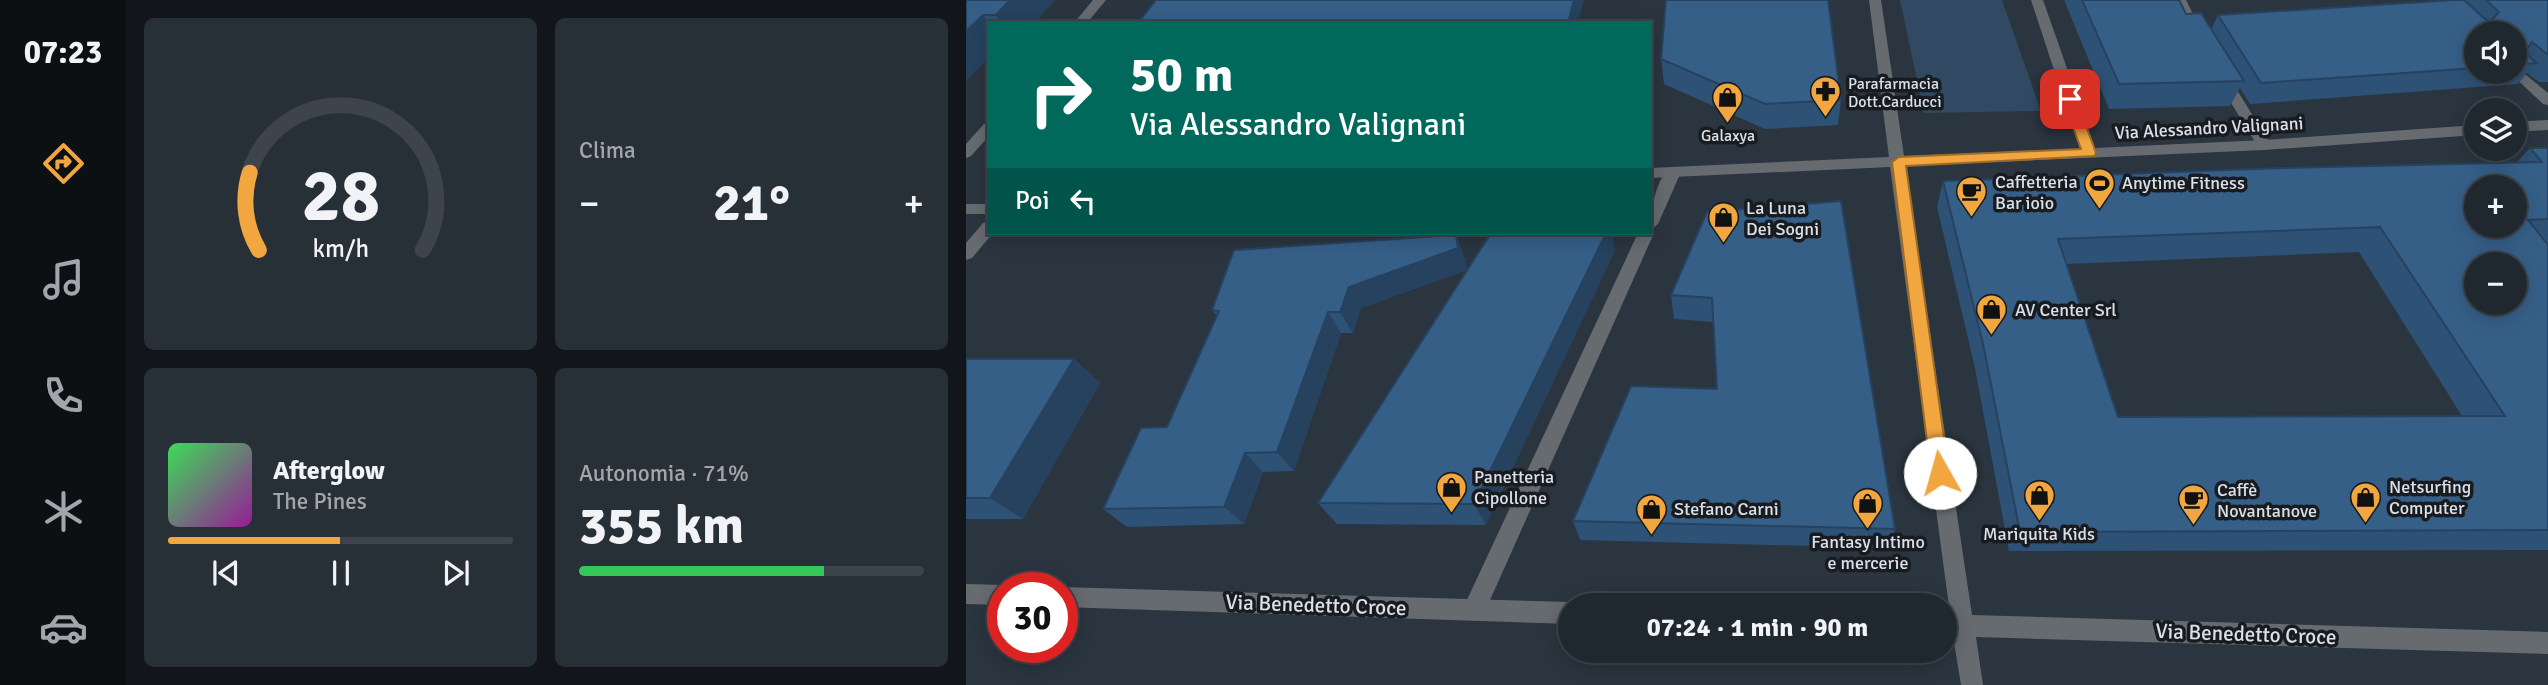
<!DOCTYPE html>
<html lang="it">
<meta charset="utf-8">
<style>
:root{--surface:#20282f;--page:#283037;--text:#f1f3f6;--muted:#a2a6aa;--line:#3d444b;--accent:#f1a640}
body{margin:0;font-family:Signika,sans-serif;background:var(--page);color:var(--text);height:100vh;display:flex;flex-direction:column;font-size:26px;white-space:nowrap}
*{box-sizing:border-box;margin:0}
p{font-size:23px;color:var(--muted)}
.icon{flex:none;width:38px;height:38px;fill:none;stroke:currentColor;stroke-width:2;stroke-linecap:round;stroke-linejoin:round}
.map{position:relative;flex:1;overflow:hidden}
.panel{display:flex;flex-direction:column;gap:18px;padding:18px;background:#12161a;width:840px}
.panel>*{flex:none}
.guide{position:absolute;left:21px;top:21px;width:665px;height:214px;border-radius:0px;box-shadow:0 4px 18px #0003,0 0 0 2px var(--line);background:#00695c;color:#fff;overflow:hidden}
.buttons{position:absolute;left:1498px;top:21px;display:grid;gap:14px}
.buttons a{display:grid;place-items:center;width:63px;height:63px;border-radius:50%;background:var(--surface);box-shadow:0 4px 18px #0003,0 0 0 2px var(--line);font-size:35px}
.speed{position:absolute;left:21px;top:572px;display:flex;gap:14px;font-size:35px;font-weight:700;text-align:center}
.speed>*{display:grid;place-content:center;width:91px;height:91px;border-radius:50%;background:var(--surface);box-shadow:0 4px 18px #0003,0 0 0 2px var(--line);line-height:1}
.speed .limit{border:10px solid #d22;background:#fff;color:#111}
.pin{position:absolute;display:grid;place-items:center;width:60px;height:60px;color:#fff;margin:-30px;border-radius:14px;box-shadow:0 4px 10px #0006}
.me{position:absolute;width:77px;margin:-38px;rotate:353deg;stroke-linejoin:round;filter:drop-shadow(0 0 5px #0008)}
.turn{display:flex;align-items:center;gap:24px;height:147px;padding:0 28px;font-size:32px}
.turn .icon{width:91px;height:91px;stroke-width:2.5}
.turn b{display:block;font-size:49px;line-height:60px}
.then{display:flex;align-items:center;height:66px;padding:0 28px;background:#0003;gap:14px;font-size:26px}
.big{font-size:52px;font-weight:700;line-height:1.1}
.panel .tile{flex:1;display:flex;flex-direction:column;justify-content:center;gap:10px;min-width:0;padding:0 24px;border-radius:10px;background:var(--page)}
.panel .dial{align-items:center;gap:0}
.dial svg{height:182px;overflow:visible;fill:none;stroke:var(--line);stroke-width:7;stroke-linecap:round;text-anchor:middle}
.dial text{fill:var(--text);stroke:none}
.song{display:flex;align-items:center;gap:21px}
.cover{width:84px;height:84px;border-radius:10px;background:linear-gradient(135deg,hsl(130 70% 55%),hsl(300 70% 35%))}
.played{height:7px;border-radius:4px;background:linear-gradient(90deg,var(--accent) 50%,var(--line) 50%)}
.keys{display:flex;justify-content:space-around;direction:ltr}
.heat{display:flex;justify-content:space-between;align-items:center;font-size:38px;direction:ltr}
.charge{height:10px;border-radius:5px;background:linear-gradient(90deg,#34c759 71%,var(--line) 0)}
.panel .tiles{flex:1;display:grid;gap:18px;grid-template-columns:repeat(2,1fr)}
.trip{position:absolute;left:592px;top:593px;width:399px;height:70px;border-radius:35px;background:var(--surface);box-shadow:0 4px 18px #0003,0 0 0 2px var(--line);font-weight:700;line-height:70px;text-align:center}
main{display:flex;flex:1;min-height:0}
.tabs{display:flex;flex-direction:column;width:126px;justify-content:space-around;align-items:center;background:#0d1013;color:var(--muted)}
.tabs .icon{width:49px;height:49px}
.tabs .selected{color:var(--accent)}
.tabs b{font-size:32px;color:var(--text)}
.map>svg:first-child{display:block}
.green{fill:#314962}
.lines{fill:none;stroke-linecap:round;stroke-linejoin:round}
.lane{fill:#666b70;fill-rule:evenodd}
.street{fill:#666b70;fill-rule:evenodd}
.wall{fill:#2e5275;fill-rule:evenodd}
.shaded-wall{fill:#26425f}
.building{fill:#365f88;stroke:#26425f;stroke-width:2;fill-rule:evenodd}
.route{fill:#f1a640;stroke:#9d6c2a;stroke-width:2}
.labels{text-anchor:middle;stroke-width:7;stroke-linejoin:round;paint-order:stroke}
.far-poi-label{font-size:16px;fill:#dae0e7;stroke:#181c20;text-anchor:start}
.street-label{font-size:18px;fill:#dae0e7;stroke:#181c20}
.poi-label{font-size:18px;fill:#dae0e7;stroke:#181c20;text-anchor:start}
.near-street-label{font-size:21px;fill:#dae0e7;stroke:#181c20}
</style>
<main>
<nav class="tabs">
<b>07:23</b>
<svg class="icon selected" aria-label="directions" viewBox="0 0 24 24"><path d="M12 3l9 9-9 9-9-9zM9 14v-3h6M13 9l2 2-2 2"/></svg>
<svg class="icon" aria-label="music" viewBox="0 0 24 24"><path d="M9 18V5l10-2v13"/><circle cx="6" cy="18" r="3"/><circle cx="16" cy="16" r="3"/></svg>
<svg class="icon" aria-label="phone" viewBox="0 0 24 24"><path d="M5 4h4l2 5-3 2q2 4 5 5l2-3 5 2v4C11 20 4 13 5 4z"/></svg>
<svg class="icon" aria-label="climate" viewBox="0 0 24 24"><path d="M12 3v18M4 7l16 10M4 17L20 7"/></svg>
<svg class="icon" aria-label="car" viewBox="0 0 24 24"><path d="M5 17H2v-5l4-1 3-4h7l3 4 3 1v5h-3M9 17h6M6 11h13"/><circle cx="7" cy="17" r="2"/><circle cx="17" cy="17" r="2"/></svg>
</nav>
<section class="panel">
<div class="tiles">
<div class="tile dial"><svg viewBox="0 0 100 80">
<path d="M14 69A42 42 0 1 1 86 69"/>
<path d="M14 69A42 42 0 0 1 10 35" stroke="#f1a640"/>
<text x="50" y="56" font-size="32" font-weight="700">28</text>
<text x="50" y="72" font-size="11">km/h</text>
</svg></div>
<div class="tile"><p>Clima</p>
<div class="heat"><a>−</a><b class="big">21°</b><a>+</a></div>
</div>
<div class="tile">
<div class="song"><i class="cover"></i><div><b>Afterglow</b><p>The Pines</p></div></div>
<div class="played"></div>
<div class="keys"><svg class="icon" aria-label="previous" viewBox="0 0 24 24"><path d="M18 5L8 12l10 7zM5 5v14"/></svg><svg class="icon" aria-label="pause" viewBox="0 0 24 24"><path d="M8 5v14M16 5v14"/></svg><svg class="icon" aria-label="next" viewBox="0 0 24 24"><path d="M6 5l10 7-10 7zM19 5v14"/></svg></div>
</div>
<div class="tile"><p>Autonomia · 71%</p><b class="big">355 km</b><div class="charge"></div></div>
</div>
</section>
<div class="map">
<svg width="1582" height="685" viewBox="0 0 1582 685">
<rect width="100%" height="100%" fill="#2b353f"/>
<path class="green" d="M934,0H1036L1075,111L958,113Z"/>
<g class="lines">
<path class="lane" d="M1208,0H1220L1237,34L1236,37H1226Z
M1549,66L1582,93V105L1577,104L1544,73L1549,72Z
M1258,76L1263,77L1305,145L1303,148L1298,150L1291,145L1251,80Z
M708,167L715,172L692,224L686,229L688,233L516,618L508,621L500,618L497,610L500,602L672,233H684C684,216 689,173 708,167Z
M0,204H23V214H0Z"/>
<path class="street" d="M127,0H140L121,23H108Z
M903,0H915L938,156L1114,149L1065,0H1077L1129,148L1298,140L1510,125V135L1298,150L939,166L1006,615L1582,632V654L1010,637L1017,685H995L987,636H978V614H984L924,167L684,178V168L923,157Z
M1582,120V130L1549,132V122Z
M23,122V136L5,156L0,158V144L18,124Z
M23,221V233H27L6,258L0,260V243L17,223Z
M0,584L37,585L45,588H37V605L0,604Z
M96,587L604,602L612,606H604V624L96,607V588H92Z"/>
</g>
<path class="wall" d="M0,0H89L68,23H23V57L0,81Z
M1098,0H1213L1220,14L1245,30L1252,15L1488,0H1582V82H1573L1561,73L1552,84L1284,104L1274,88L1264,106L1143,109ZM1510,33H1549V72H1510Z
M695,59L875,100L872,125L799,129L698,84Z
M1564,148H1582V243H1581L1582,245V550L1043,551L1009,368L971,207L977,181L1551,162ZM1393,252L1496,416L1152,417L1100,264Z
M741,212L929,529L924,548L614,540L607,521L751,389L747,322L708,319L705,295Z
M490,235L498,257L501,270L395,308L387,333H375L328,471L297,472L278,524L161,527L137,509L201,427L251,316L246,310Z
M649,250L520,525L371,524L352,503Z
M0,359H108L134,383L57,519H0Z"/>
<path class="shaded-wall" d="M44,0H89L68,23H36L30,15Z
M608,0H618L612,23H602Z
M17,15L23,23V57L0,81V31Z
M640,233H646L649,250L520,525L508,504Z
M490,235L498,257L501,270L395,308L387,333L374,312L383,287Z
M362,312L375,333L328,471L311,452Z
M108,359L134,383L57,519L24,498Z
M279,453L297,472L278,524L258,507Z"/>
<path class="building" d="M0,0H44L30,15H17L0,31Z
M190,0H608L602,23H172Z
M700,0H862L875,100L799,104L695,59Z
M1116,0H1213L1220,14L1235,13L1278,81L1153,84Z
M1488,0H1498L1519,19L1525,21L1533,12L1520,0H1582V55L1566,42L1559,52L1570,63L1549,65V33H1510V68L1295,83L1252,15Z
M1564,148H1582V219L1562,220L1582,245V530L1054,532L1017,344L977,181L1316,168L1576,162ZM1510,187H1549V226H1510ZM1414,227L1539,416L1152,417L1092,239ZM1510,264H1549V303H1510Z
M875,201L929,529L607,521L665,386L751,389L746,298L705,295L741,212Z
M525,233H640L508,504L352,503Z
M490,235L492,248L383,287L374,312H362L311,452L279,453L258,507L137,509L175,428L201,427L253,311L246,310L268,250Z
M0,359H108L24,498H0Z"/>
<path class="route" d="M1104,95L1110,99L1130,153L1128,156L940,166L983,473L980,478L974,481L967,478L965,473L926,162L933,157L1115,149L1097,99Z"/>
<defs>
<symbol id="pharmacy-pin" viewBox="-11 -11 22 30"><path d="M0 17L-7.5 6A9.5 9.5 0 1 1 7.5 6Z" fill="#f1a640" stroke="#181c20"/><path d="M-2-6h4v4h4v4h-4v4h-4v-4h-4v-4h4Z" fill="#111"/></symbol>
<symbol id="shop-pin" viewBox="-11 -11 22 30"><path d="M0 17L-7.5 6A9.5 9.5 0 1 1 7.5 6Z" fill="#f1a640" stroke="#181c20"/><path d="M-5-2.5h2.3a2.7 3.5 0 0 1 5.4 0H5L5.5 6h-11ZM-1.5-2.5h3a1.5 2.3 0 0 0-3 0Z" fill="#111"/></symbol>
<symbol id="stadium-pin" viewBox="-11 -11 22 30"><path d="M0 17L-7.5 6A9.5 9.5 0 1 1 7.5 6Z" fill="#f1a640" stroke="#181c20"/><path d="M0-5a6.5 5 0 1 0 0 10a6.5 5 0 1 0 0-10ZM-3.5-1.8h7v3.6h-7Z" fill="#111"/></symbol>
<symbol id="cafe-pin" viewBox="-11 -11 22 30"><path d="M0 17L-7.5 6A9.5 9.5 0 1 1 7.5 6Z" fill="#f1a640" stroke="#181c20"/><path d="M-5.5-4.5H6V0H3Q3 3.5 0 3.5H-2.5Q-5.5 3.5-5.5 0ZM3-3.2v2h1.7v-2ZM-6 4.5H4V6H-6Z" fill="#111"/></symbol>
</defs>
<g fill-rule="evenodd">
<use href="#pharmacy-pin" x="842" y="74" width="35" height="47"/>
<use href="#shop-pin" x="744" y="80" width="35" height="47"/>
<use href="#stadium-pin" x="1116" y="166" width="35" height="47"/>
<use href="#cafe-pin" x="988" y="174" width="35" height="47"/>
<use href="#shop-pin" x="740" y="200" width="35" height="47"/>
<use href="#shop-pin" x="1008" y="292" width="35" height="47"/>
<use href="#shop-pin" x="468" y="470" width="35" height="47"/>
<use href="#shop-pin" x="1056" y="478" width="35" height="47"/>
<use href="#shop-pin" x="1382" y="480" width="35" height="47"/>
<use href="#cafe-pin" x="1210" y="482" width="35" height="47"/>
<use href="#shop-pin" x="884" y="486" width="35" height="47"/>
<use href="#shop-pin" x="668" y="492" width="35" height="47"/>
</g>
<g class="labels">
<g class="far-poi-label">
<text x="882" y="89">Parafarmacia<tspan x="882" dy="18">Dott.Carducci</tspan></text>
<text x="762" y="141" text-anchor="middle">Galaxya</text>
</g>
<g class="street-label">
<text transform="translate(1243 128) rotate(-3)" y="6">Via Alessandro Valignani</text>
</g>
<g class="poi-label">
<text x="1029" y="188">Caffetteria<tspan x="1029" dy="21">Bar ioio</tspan></text>
<text x="1156" y="189">Anytime Fitness</text>
<text x="780" y="214">La Luna<tspan x="780" dy="21">Dei Sogni</tspan></text>
<text x="1049" y="316">AV Center Srl</text>
<text x="508" y="483">Panetteria<tspan x="508" dy="21">Cipollone</tspan></text>
<text x="1423" y="493">Netsurfing<tspan x="1423" dy="21">Computer</tspan></text>
<text x="1251" y="496">Caffè<tspan x="1251" dy="21">Novantanove</tspan></text>
<text x="708" y="515">Stefano Carni</text>
<text x="1073" y="540" text-anchor="middle">Mariquita Kids</text>
<text x="902" y="548" text-anchor="middle">Fantasy Intimo<tspan x="902" dy="21">e mercerie</tspan></text>
</g>
<g class="near-street-label">
<text transform="translate(350 605) rotate(2)" y="7">Via Benedetto Croce</text>
<text transform="translate(1280 634) rotate(2)" y="7">Via Benedetto Croce</text>
</g>
</g>
</svg>
<div class="buttons">
<a><svg class="icon" aria-label="sound" viewBox="0 0 24 24"><path d="M4 9h4l5-4v14l-5-4H4zM17 9q2 3 0 6"/></svg></a>
<a><svg class="icon" aria-label="layers" viewBox="0 0 24 24"><path d="M12 4l9 5-9 5-9-5zM3 14l9 5 9-5"/></svg></a>
<a>+</a>
<a>−</a>
</div>
<div class="speed"><div class="limit">30</div></div>
<div class="pin" style="left:1104px;top:99px;background:#d93025"><svg class="icon" aria-label="arrive" viewBox="0 0 24 24"><path d="M6 21V4h12l-3 4 3 4H6"/></svg></div>
<svg class="me" style="left:974px;top:473px" viewBox="-20 -20 40 40"><circle r="19" fill="#fff"/><path d="M0-13L10 11 0 6-10 11z" fill="#f1a640"/></svg>
<div class="trip">07:24 · 1 min · 90 m</div>
<div class="guide">
<div class="turn"><svg class="icon" aria-label="right" viewBox="0 0 24 24"><path d="M7 20v-9h11M14 6l5 5-5 5"/></svg><div><b>50 m</b>Via Alessandro Valignani</div></div>
<div class="then">Poi<svg class="icon" aria-label="left" viewBox="0 0 24 24"><path d="M17 20v-9H6M10 6l-5 5 5 5"/></svg></div>
</div>
</div>
</main>
